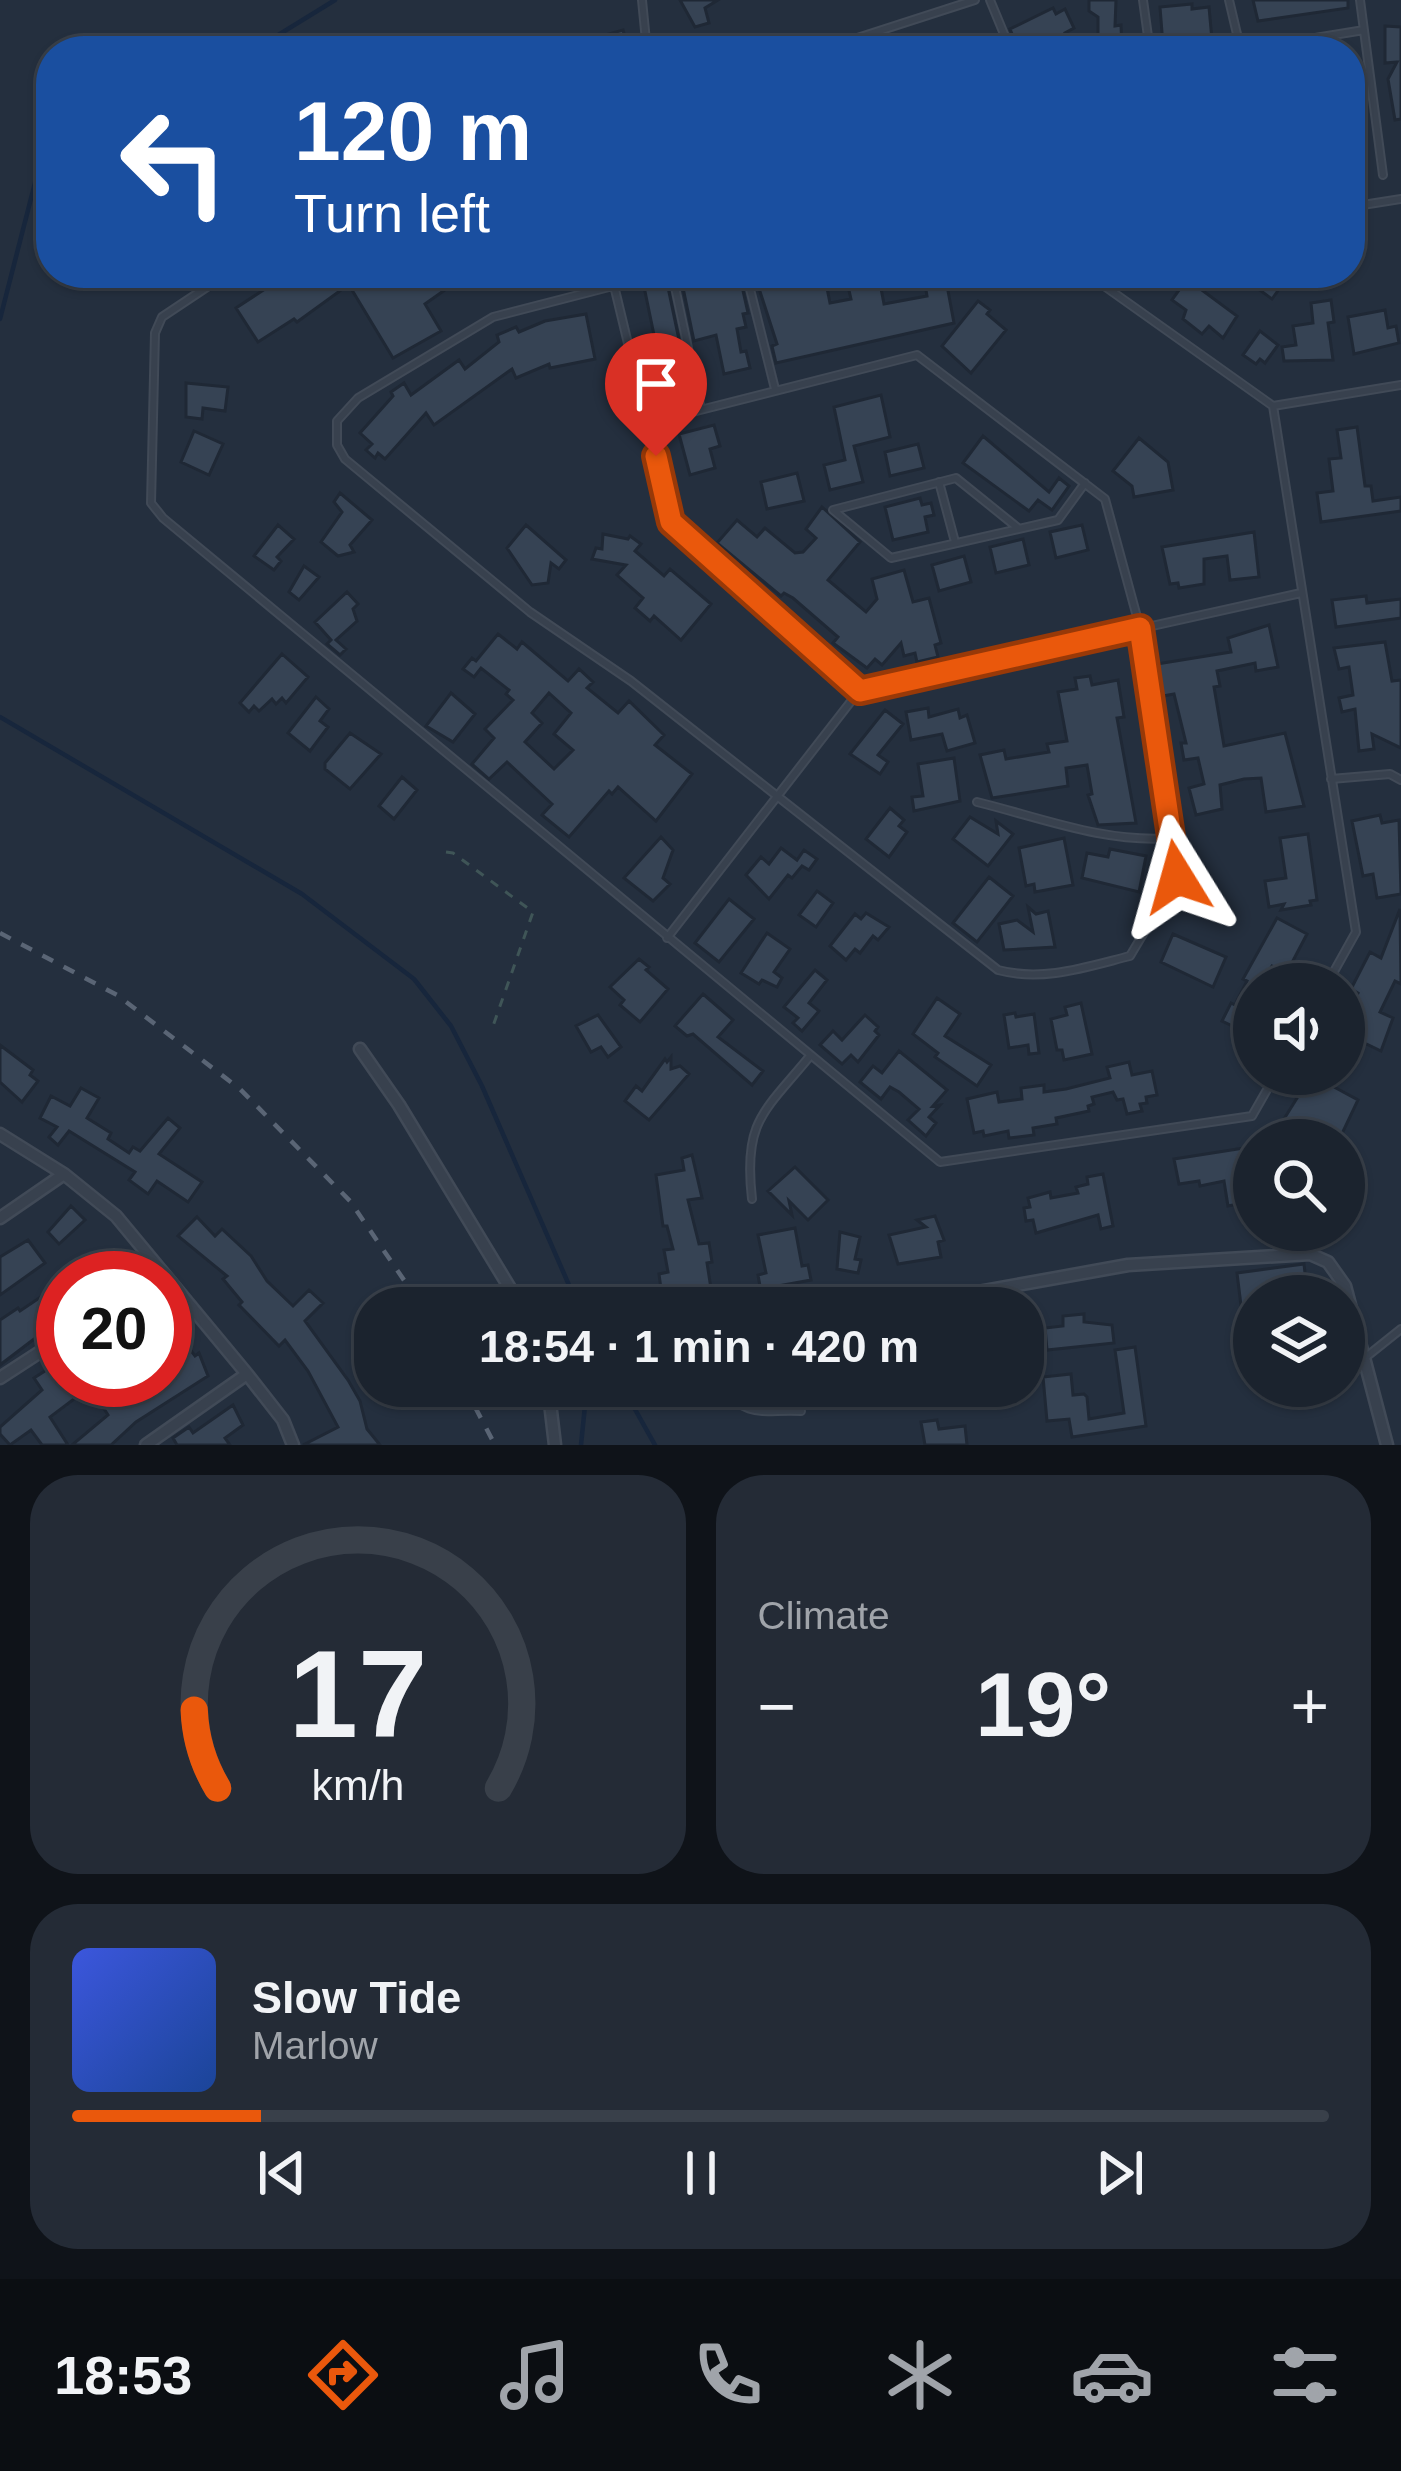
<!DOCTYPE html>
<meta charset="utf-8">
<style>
:root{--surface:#1b232e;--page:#242b36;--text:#f1f3f6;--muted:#a0a4aa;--line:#39404a;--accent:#ea580c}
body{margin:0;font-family:Arial,sans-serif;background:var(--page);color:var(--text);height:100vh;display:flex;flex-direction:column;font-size:45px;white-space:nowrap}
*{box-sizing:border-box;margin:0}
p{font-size:39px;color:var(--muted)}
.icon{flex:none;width:66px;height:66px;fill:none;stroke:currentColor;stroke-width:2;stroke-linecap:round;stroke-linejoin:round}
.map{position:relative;height:1445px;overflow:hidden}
.details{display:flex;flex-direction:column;gap:30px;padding:30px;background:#0f1319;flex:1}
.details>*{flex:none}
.top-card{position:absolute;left:36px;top:36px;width:1329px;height:252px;border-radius:48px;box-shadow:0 3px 9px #0004,0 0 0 3px var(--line);background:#1a4fa0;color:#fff;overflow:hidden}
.controls{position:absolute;left:1233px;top:963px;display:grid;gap:24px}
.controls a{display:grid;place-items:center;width:132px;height:132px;border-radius:50%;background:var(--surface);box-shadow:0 3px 9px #0004,0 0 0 3px var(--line);font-size:60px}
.speed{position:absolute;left:36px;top:1251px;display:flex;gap:24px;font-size:60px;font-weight:700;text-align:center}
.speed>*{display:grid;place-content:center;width:156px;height:156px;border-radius:50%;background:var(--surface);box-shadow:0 3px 9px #0004,0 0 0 3px var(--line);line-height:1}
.speed .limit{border:18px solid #d22;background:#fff;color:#111}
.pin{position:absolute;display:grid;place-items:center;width:102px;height:102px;color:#fff;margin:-123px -51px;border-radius:50% 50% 50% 0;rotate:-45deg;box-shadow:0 0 12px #0007}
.pin .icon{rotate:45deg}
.me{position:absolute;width:132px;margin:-66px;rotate:352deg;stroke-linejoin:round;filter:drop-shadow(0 0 9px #0008)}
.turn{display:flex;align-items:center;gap:42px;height:252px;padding:0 60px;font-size:54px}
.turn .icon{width:156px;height:156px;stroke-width:2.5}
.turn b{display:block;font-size:84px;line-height:102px}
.big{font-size:90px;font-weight:800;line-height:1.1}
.details .card{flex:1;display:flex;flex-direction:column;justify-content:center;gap:18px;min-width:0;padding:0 42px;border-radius:48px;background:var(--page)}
.details .dial{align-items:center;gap:0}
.dial svg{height:312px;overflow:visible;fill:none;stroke:var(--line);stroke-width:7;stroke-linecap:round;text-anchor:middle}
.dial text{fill:var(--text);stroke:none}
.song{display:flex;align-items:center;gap:36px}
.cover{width:144px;height:144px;border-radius:18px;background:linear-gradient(135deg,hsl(230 70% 55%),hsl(220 70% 35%))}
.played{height:12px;border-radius:6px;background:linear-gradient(90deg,var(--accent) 15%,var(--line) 15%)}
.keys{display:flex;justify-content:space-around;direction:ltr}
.heat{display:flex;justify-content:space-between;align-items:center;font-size:66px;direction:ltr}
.details .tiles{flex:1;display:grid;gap:30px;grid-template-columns:1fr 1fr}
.card:last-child{grid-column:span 2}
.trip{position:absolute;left:354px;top:1287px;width:690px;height:120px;border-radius:48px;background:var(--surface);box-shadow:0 3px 9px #0004,0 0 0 3px var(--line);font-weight:800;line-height:120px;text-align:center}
.dock{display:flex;height:192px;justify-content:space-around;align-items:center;background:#0b0e12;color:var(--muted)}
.dock .icon{width:84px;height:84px}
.dock .selected{color:var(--accent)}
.dock b{font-size:54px;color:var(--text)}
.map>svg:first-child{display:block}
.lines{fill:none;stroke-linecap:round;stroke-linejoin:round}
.stream{stroke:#17263c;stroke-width:4.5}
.building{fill:#364354;stroke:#1f2835;stroke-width:3;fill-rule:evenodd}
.lane-casing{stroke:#414a57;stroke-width:10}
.street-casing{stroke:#414a57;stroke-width:15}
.path{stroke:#3f5557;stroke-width:3;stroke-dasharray:9 9;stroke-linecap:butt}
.lane{stroke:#38414e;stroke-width:6}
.street{stroke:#38414e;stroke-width:10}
.rail{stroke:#5a6575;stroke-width:4.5;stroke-dasharray:12 12;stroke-linecap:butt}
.route-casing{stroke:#983908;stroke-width:30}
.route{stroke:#ea580c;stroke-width:21}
</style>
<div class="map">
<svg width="1401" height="1445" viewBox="0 0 1401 1445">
<rect width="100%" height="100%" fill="#242f3e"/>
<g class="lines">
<path class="stream" d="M252,51L335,0
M0,319L36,179L51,166
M0,717L302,894L414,979L451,1026L482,1086L579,1308
M622,1386L655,1445
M581,1445L587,1386"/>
</g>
<path class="building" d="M680,0H718L705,8L709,23L695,27Z
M1089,0H1116L1115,26L1121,25L1122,51H1098V17L1089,11Z
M1253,0H1348V8L1258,21Z
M1192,4V9L1209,7L1212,40L1163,45L1160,7Z
M1053,8L1056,14L1065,9L1074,28L1065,33L1070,44L1056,51H1031L1030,47L1019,51L1010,29Z
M1385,26L1401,27V119L1395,120L1388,79L1397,62L1385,63Z
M623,30L629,51H602L598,37Z
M272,273H350L355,280L297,322L294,319L258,342L236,308L271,285L266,277Z
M378,273H469L425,304L441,331L393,358L352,290Z
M661,273H665L688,383L665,388L642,277Z
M680,273H739L748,313L743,314L746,327L737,329L741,352L746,351L750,368L724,374L716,335L694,341Z
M754,273H824L830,303L851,299L845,273H878L884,304L927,296L925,284L946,280L954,323L776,363L772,346L777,344Z
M1262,273H1300L1288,289L1282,285L1272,299L1253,285Z
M1187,279L1237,316L1223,338L1209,326L1202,334L1183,319L1186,310L1172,300Z
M1331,300L1334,322L1328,323L1333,360L1284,361L1282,347L1296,345L1293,326L1313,323L1311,303Z
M978,301L990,310L987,314L1006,330L971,373L942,346Z
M1385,310L1388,328L1396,326L1399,343L1354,354L1348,317Z
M586,314L595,359L550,368L549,364L516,378L512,369L434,425L426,413L385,459L378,453L375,458L366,450L372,444L360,433L393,396L391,392L404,383L411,395L459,360L465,369L499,342L497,335L516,327L519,332L545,321Z
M1260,331L1278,345L1265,363L1260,359L1256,364L1243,355Z
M186,383L228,387L225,411L203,408L202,419L186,417Z
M881,395L890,437L854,446L863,482L830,490L824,465L845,460L834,407Z
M714,425L720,446L710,449L715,468L690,475L679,434Z
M1357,427L1365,486H1371L1373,501L1401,497V511L1321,522L1317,493L1333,491L1329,459L1341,458L1337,430Z
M194,431L223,444L209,475L181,462Z
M983,436L1049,492L1059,478L1069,486L1052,510L1038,500L1029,511L963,463Z
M1139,438L1168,462L1173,490L1134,497L1132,486L1113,471Z
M918,444L924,468L890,476L885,452Z
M797,473L804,501L767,509L761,482Z
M340,493L372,520L350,545L354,552L338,556L321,542L342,512L334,502Z
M920,498L922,505L931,503L934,515L925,517L928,532L893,540L885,507Z
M822,507L860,542L828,580L866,612L877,599L872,579L904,570L913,602L929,598L941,643L935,645L938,657L917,662L915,653L904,656L901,643L882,665L875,659L867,668L833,643L838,637L793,598L784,593L781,596L717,543L737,520L757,537L765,528L795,553L803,552L816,538L806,529Z
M278,525L294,539L277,557L281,561L274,570L254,556Z
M526,525L566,560L559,569L551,563L548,583L532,585L507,548Z
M1082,525L1088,550L1056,558L1050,532Z
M1254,532L1259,577L1230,580L1227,556L1204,559V584L1179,588L1178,583L1170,584L1162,547Z
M603,534L628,539L630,536L641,544L635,551L664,576L670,569L711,604L681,640L654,616L650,621L635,608L643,598L617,575L626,565L592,559L596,548L602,549Z
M1023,539L1029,565L996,573L990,547Z
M964,556L971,582L939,591L932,565Z
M304,566L319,577L299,600L289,592Z
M347,592L358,604L353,609L357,621L336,640L346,649L340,655L327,644L331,640L315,622Z
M1366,596L1367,603L1401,599V618L1336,627L1332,600Z
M1269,625L1278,667L1256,671L1255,663L1217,671L1220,686L1214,687L1224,746L1285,733L1304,806L1266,812L1261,778L1244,779L1220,785L1222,809L1196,815L1189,788L1204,784L1198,758L1184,760L1181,743H1186L1174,694L1163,696L1157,664L1231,652L1228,638Z
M498,634L517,649L522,642L568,681L579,669L593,682L587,688L618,713L629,701L664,735L655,745L692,774L656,821L618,787L612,794L609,791L569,837L542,815L552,804L507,762L489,779L472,764L494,738L485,729L513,700L506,694L509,690L481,668L474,677L463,669L472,658L476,661ZM549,693L571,713L554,734L573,750L554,769L525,742L542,723L532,713Z
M1385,642L1392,681L1401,680V748L1372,734L1374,749L1359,751L1355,709L1342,712L1339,698L1353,695L1349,667L1339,669L1334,648Z
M282,654L308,677L286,703L282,698L276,704L272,699L259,711L254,706L249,712L240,703Z
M1090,676L1092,685L1118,680L1124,717L1117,718L1136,823L1098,825L1088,795L1092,794L1087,765L1066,768L1068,786L992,798L980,755L1004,750L1006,759L1049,752L1047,744L1067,741L1058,692L1077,689L1075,678Z
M451,693L475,714L453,742L426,726Z
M316,697L329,709L320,721L328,727L310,751L288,733Z
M928,708L929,717L958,709L960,718L967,715L975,743L947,751L942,734L911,740L906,712Z
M885,710L903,724L878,755L888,762L880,774L850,754Z
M350,733L381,754L350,789L325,769V763Z
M954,758L960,801L914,811L912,797L923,796L918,764Z
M402,777L417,790L394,819L379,806Z
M890,808L904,820L899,826L907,832L889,857L866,839Z
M1380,815L1382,823L1399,820L1401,894L1377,898L1373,874L1363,876L1352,821Z
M970,817L998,834L996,821L1013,834L988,866L953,839Z
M1308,834L1317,900L1310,901L1311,905L1281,910L1284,904L1269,907L1265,881L1286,878L1280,838Z
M661,837L673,850L663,878L670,884L653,901L624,878Z
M1064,838L1073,885L1035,892L1034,884L1026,886L1019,848Z
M781,848L797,860L804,850L817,859L809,870L802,866L792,878L788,875L769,899L746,875L761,857L769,864Z
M1110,849L1146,856L1139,892L1082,878L1087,853L1108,857Z
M989,877L1013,896L977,942L953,923Z
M817,891L833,903L816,927L799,915Z
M729,899L754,919L719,962L695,943Z
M1028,907L1036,914L1048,911L1055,947L1004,950L999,924L1017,920L1033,932Z
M1400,909L1401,984L1395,981L1380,1012L1393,1018L1381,1051L1344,1033V1022L1358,993L1351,989L1370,952L1381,958Z
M866,913L889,927L878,940L873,936L860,953L855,949L846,960L830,946L855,914L861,919Z
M1277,918L1307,934L1286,974L1272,966L1262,984H1254V1017L1249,1029L1243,1026L1241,1030L1222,1021L1231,1003L1235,1005L1247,981L1243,979Z
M767,933L790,949L774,972L782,978L777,987L762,980L759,984L741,973Z
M1173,934L1226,957L1213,987L1161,962Z
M639,959L649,967L646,970L668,989L640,1022L620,1005L624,1000L610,987Z
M815,970L827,980L809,1003L819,1011L802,1031L793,1023L798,1018L784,1007Z
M703,994L733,1020L718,1037L763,1071L752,1085L693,1034L687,1036L675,1026Z
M937,998L960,1014L945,1036L991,1065L977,1086L935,1057L938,1053L913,1034Z
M1081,1003L1092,1054L1064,1060L1062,1050H1057L1051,1019L1067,1015L1065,1007Z
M1015,1013L1016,1017L1034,1014L1039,1053L1029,1054L1028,1045L1009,1048L1004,1015Z
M598,1015L621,1047L608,1057L601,1047L591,1052L576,1026Z
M865,1015L878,1027L875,1031L879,1035L858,1062L851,1055L842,1064L820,1045L833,1031L842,1040Z
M0,1045L33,1070L30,1075L38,1081L22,1102L0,1082Z
M899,1051L947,1090L933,1106L940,1105L929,1117L936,1123L926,1136L908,1120L919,1109L899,1092L890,1087L881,1099L860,1082L873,1066L882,1073Z
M671,1057V1069L680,1066L689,1074L649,1120L625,1101L636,1086L642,1091L665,1059L667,1062Z
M1129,1062L1132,1075L1152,1071L1157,1095L1146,1097L1147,1103L1140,1104L1142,1111L1127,1114L1123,1099L1117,1100L1113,1092L1092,1097L1094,1104L1088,1106L1089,1111L1056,1118L1057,1124L1033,1128L1034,1135L1009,1138L1008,1131L984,1136L983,1131L974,1133L967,1099L997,1092L999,1102L1022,1099L1021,1088L1044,1085V1092L1066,1089L1110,1078L1107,1067Z
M1292,1074H1341L1334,1087L1358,1100L1339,1140H1303L1279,1127L1307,1082Z
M81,1088L99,1098L87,1118L111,1133L108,1139L129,1153L133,1147L140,1151L168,1118L180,1128L159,1154L202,1182L188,1202L157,1181L148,1194L129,1180L135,1172L69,1131L58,1145L49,1137L57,1127L40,1118L51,1096L70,1106Z
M1244,1148L1245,1158L1254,1156V1201L1228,1206L1224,1181L1200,1186L1199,1181L1179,1184L1174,1159Z
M692,1155L702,1198L688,1200L699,1244L709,1243L712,1262L707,1263L712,1295L696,1298L695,1290L674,1293L673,1287L661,1289L659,1274L668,1272L664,1250L673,1249L667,1226H663L656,1175L684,1170L682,1158Z
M795,1167L828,1200L808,1220L789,1201L792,1215L768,1191Z
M1103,1174L1113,1226L1101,1229L1098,1215L1036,1233L1033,1220L1026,1221L1024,1208L1030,1207L1028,1198L1050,1192L1051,1198L1078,1193L1076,1187L1088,1184L1087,1177Z
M71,1206L85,1220L59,1244L48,1232Z
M935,1216L944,1240L938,1242L941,1257L898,1264L889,1235L926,1227L917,1220Z
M197,1217L215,1236L222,1229L251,1256L267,1281L293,1306L309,1290L323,1303L305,1321L348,1380L360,1401L367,1429L380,1445H303L338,1427L308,1371L285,1340L279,1346L239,1305L242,1302L223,1279L227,1276L178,1236Z
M795,1228L802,1266L808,1265L811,1280L778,1286L782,1308H764L758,1275L766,1273L758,1235Z
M840,1232L860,1237L855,1259L861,1260L858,1273L837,1269Z
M28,1240L45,1263L0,1295V1257Z
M122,1251L131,1268L117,1278H86Z
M1304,1264L1306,1282L1292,1283V1289L1254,1296V1353L1247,1354L1237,1273Z
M63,1282V1317L0,1365V1320L18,1308L20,1311Z
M1084,1314V1322L1112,1325L1114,1343L1047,1350L1045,1328L1063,1326V1316Z
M1135,1347L1146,1426L1072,1437L1069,1419L1047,1421L1043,1377L1071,1374L1073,1395L1084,1394L1087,1397L1089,1419L1124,1413L1115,1350Z
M189,1348L195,1356L199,1353L208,1376L136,1422L111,1445H72L108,1415L90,1387L50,1417L68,1445H42L31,1430L10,1445L0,1434V1427L42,1390L34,1378L48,1369L56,1380L63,1375V1380H110L121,1398L143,1384L165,1380V1371L175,1365L172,1360Z
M866,1386H917L918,1396L868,1407Z
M233,1405L243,1425L225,1438L230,1445H177L173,1438L189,1427L193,1433Z
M937,1420L939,1429L965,1426L967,1445H925L921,1422Z"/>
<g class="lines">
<defs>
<path id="lane" d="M642,0L647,51
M990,0L1011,51
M1143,0L1150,51
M1229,0L1241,51
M1360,0L1383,175
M1254,48L1364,30
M817,51L975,0
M1350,207L1401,199
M228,273L162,317L155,333L151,503L163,518L940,1162L1252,1116L1276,1074
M611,273L671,522L859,691L1301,593
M672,273L701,409
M746,273L775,389
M1086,273L1273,406L1401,385
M613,286L493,317L358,398L337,421V445L345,459L530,612L631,681L998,970C1043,982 1086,967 1130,956L1177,877L1140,628L1105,499L917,355L649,423
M1273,406L1356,932L1327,984
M939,482L955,542
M1018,528L956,478L833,510L891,558L1058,520L1085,483
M1331,779L1390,774L1401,780
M977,802C1042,818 1104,843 1171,838
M667,938L859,691
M752,1199C743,1121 764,1112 810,1056
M1366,1357L1401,1329
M721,1386C749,1420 762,1409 801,1411"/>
<path id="street" d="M360,1049L399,1105L522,1308
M0,1134L64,1174L116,1216L247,1374L283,1420L293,1445
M0,1218L64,1174
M867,1308L912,1304L1128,1265L1310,1254L1328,1262L1345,1286L1387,1445
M0,1378L63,1337
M548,1386L555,1445
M146,1445L247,1374"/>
</defs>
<use href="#lane" class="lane-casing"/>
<use href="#street" class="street-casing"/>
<path class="path" d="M446,852L453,853L533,912L492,1029
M571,1387L595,1394"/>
<use href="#lane" class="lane"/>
<use href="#street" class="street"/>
<path class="rail" d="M0,933L117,995L240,1089L350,1201L423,1308
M464,1386L495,1445"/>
</g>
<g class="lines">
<defs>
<path id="route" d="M656,456L671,522L860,691L1140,628L1177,877"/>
</defs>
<use href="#route" class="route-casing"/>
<use href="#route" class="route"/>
</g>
</svg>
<div class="controls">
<a><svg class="icon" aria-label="sound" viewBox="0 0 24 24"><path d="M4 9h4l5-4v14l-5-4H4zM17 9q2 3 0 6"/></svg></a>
<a><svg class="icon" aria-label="search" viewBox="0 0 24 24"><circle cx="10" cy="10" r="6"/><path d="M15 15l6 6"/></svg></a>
<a><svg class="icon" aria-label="layers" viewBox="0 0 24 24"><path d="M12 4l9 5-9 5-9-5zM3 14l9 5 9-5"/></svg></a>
</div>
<div class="speed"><div class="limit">20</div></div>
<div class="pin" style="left:656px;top:456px;background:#d93025"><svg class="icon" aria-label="arrive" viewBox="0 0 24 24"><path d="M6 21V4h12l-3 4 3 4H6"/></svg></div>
<svg class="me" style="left:1177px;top:877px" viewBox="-20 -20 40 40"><path d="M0-17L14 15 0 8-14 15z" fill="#ea580c" stroke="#fff" stroke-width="4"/></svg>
<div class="trip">18:54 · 1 min · 420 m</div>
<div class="top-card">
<div class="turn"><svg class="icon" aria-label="left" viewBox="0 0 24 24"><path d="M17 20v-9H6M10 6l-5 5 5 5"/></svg><div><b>120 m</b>Turn left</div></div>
</div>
</div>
<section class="details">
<div class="tiles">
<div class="card dial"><svg viewBox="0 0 100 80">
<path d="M14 69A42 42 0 1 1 86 69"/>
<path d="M14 69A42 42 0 0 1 8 49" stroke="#ea580c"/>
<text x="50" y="56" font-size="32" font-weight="700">17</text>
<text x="50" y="72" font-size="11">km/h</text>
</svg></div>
<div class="card"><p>Climate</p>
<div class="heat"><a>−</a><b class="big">19°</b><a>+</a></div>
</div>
<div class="card">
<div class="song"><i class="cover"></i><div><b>Slow Tide</b><p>Marlow</p></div></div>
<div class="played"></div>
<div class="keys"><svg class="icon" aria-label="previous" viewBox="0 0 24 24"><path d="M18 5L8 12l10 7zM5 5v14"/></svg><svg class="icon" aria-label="pause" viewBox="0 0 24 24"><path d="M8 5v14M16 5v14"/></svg><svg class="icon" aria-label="next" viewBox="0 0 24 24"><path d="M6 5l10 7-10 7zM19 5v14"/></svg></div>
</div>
</div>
</section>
<nav class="dock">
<b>18:53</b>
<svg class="icon selected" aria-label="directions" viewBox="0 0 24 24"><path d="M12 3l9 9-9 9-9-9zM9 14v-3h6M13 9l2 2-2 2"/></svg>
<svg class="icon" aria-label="music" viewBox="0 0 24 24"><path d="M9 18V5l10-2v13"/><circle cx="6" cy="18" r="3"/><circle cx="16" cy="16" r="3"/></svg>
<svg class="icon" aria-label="phone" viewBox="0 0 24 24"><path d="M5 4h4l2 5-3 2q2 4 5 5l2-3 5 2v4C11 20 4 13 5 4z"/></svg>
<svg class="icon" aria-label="climate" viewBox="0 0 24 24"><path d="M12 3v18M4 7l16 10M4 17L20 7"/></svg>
<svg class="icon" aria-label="car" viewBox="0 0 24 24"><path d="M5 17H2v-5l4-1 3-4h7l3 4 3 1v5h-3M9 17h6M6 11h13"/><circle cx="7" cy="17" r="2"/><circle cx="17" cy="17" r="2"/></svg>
<svg class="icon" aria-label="filters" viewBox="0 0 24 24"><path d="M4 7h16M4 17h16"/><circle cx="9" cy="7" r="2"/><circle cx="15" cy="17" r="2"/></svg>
</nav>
